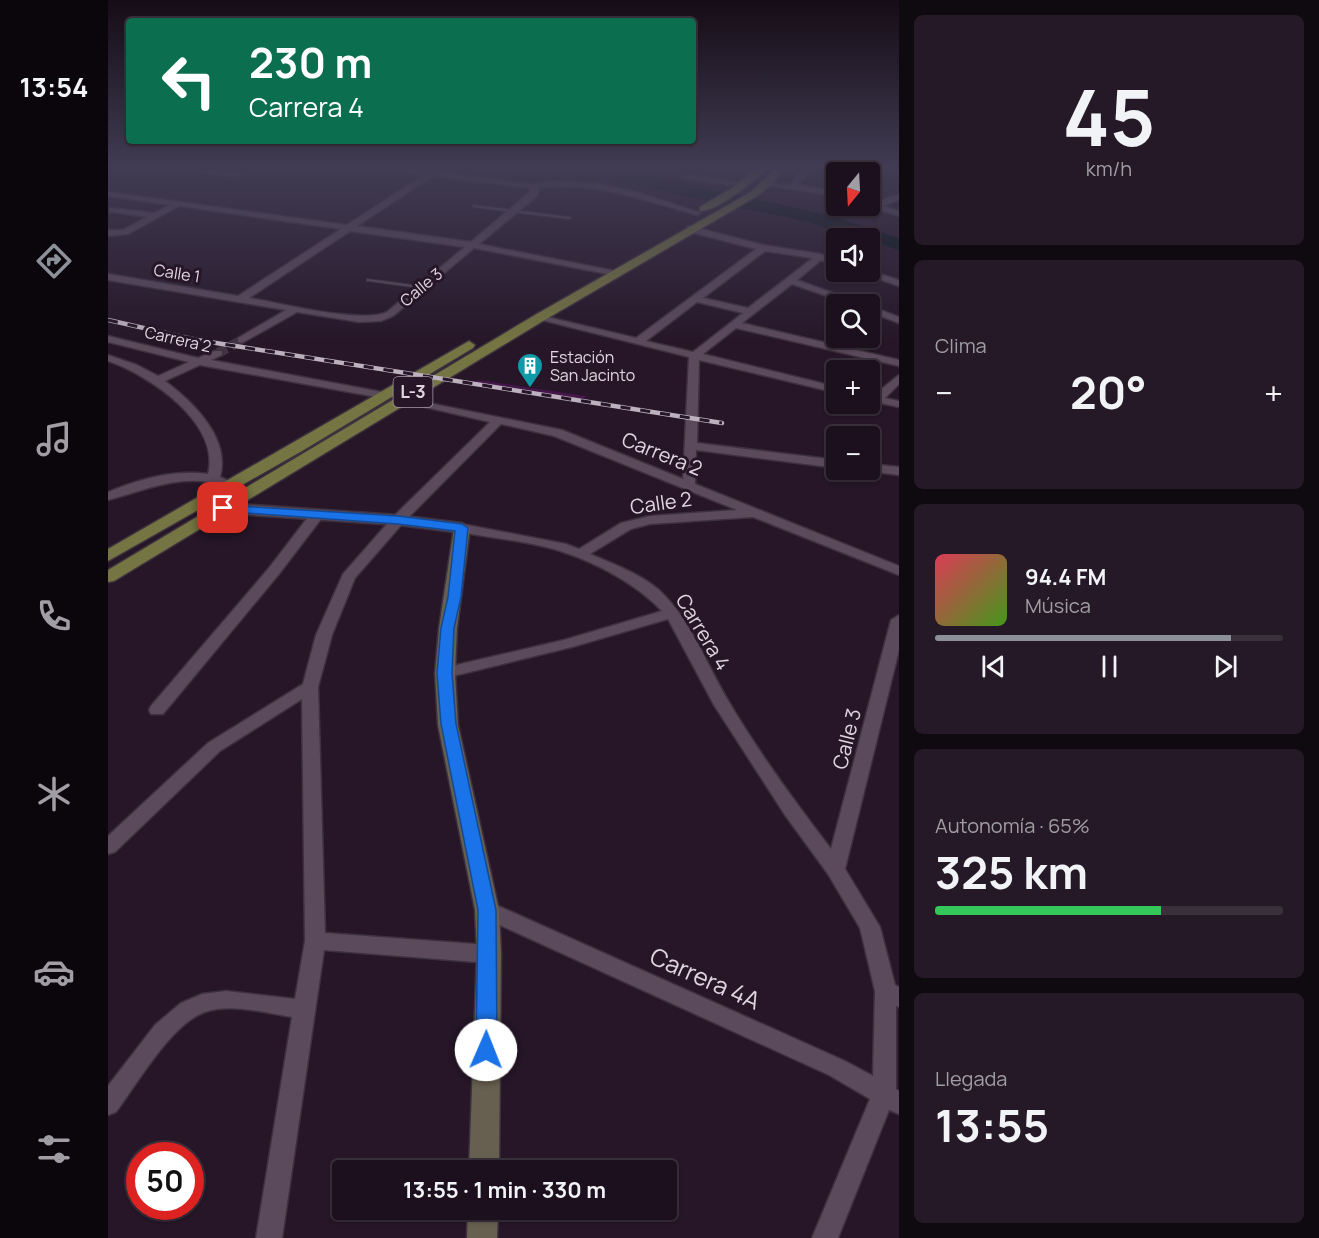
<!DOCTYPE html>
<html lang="es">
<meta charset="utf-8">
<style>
:root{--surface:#1c101e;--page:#251927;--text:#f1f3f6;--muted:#a09da4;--line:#3a303c;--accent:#8c9099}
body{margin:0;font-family:Manrope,sans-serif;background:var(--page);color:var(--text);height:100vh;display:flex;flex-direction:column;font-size:22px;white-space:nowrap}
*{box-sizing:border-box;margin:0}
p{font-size:20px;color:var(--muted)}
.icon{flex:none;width:33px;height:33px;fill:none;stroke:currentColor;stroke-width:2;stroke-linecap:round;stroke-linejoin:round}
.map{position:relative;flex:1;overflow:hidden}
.panel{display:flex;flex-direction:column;gap:15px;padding:15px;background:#0f0910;width:420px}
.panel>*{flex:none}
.top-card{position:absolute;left:18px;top:18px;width:570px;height:126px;border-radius:6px;box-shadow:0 2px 4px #0004,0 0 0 2px var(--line);background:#0b6e4f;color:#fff;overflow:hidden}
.needle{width:39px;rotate:198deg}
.buttons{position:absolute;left:718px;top:162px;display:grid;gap:12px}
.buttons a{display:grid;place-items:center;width:54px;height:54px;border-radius:6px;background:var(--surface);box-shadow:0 2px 4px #0004,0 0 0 2px var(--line);font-size:30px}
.speed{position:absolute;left:18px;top:1142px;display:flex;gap:12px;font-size:30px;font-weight:700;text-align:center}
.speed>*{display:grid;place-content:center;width:78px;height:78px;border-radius:50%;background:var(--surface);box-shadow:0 2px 4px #0004,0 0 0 2px var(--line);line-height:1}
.speed .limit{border:9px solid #d22;background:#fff;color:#111}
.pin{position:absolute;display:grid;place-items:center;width:51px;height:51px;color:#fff;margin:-26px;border-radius:12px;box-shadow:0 3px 9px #0006}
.me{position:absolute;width:66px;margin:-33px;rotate:1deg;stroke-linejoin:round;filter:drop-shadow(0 0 4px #0008)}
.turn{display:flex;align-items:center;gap:21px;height:126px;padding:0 24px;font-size:27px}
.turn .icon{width:78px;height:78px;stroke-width:2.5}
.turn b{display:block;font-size:42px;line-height:51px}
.big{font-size:45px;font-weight:700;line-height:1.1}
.panel .card{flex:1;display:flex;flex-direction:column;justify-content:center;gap:9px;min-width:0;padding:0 21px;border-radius:9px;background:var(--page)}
.panel .dial{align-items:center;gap:0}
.dial b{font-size:78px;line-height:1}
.song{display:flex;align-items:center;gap:18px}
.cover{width:72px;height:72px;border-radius:9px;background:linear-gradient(135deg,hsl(350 70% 55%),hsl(100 70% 35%))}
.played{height:6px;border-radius:3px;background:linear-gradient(90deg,var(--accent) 85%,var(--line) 85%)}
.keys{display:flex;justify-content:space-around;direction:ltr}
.heat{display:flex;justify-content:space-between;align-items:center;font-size:33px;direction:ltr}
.charge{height:9px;border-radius:4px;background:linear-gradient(90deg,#34c759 65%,var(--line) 0)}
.trip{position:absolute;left:224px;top:1160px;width:345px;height:60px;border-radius:6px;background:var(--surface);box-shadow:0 2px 4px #0004,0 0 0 2px var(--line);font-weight:700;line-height:60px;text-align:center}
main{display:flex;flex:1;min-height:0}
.dock{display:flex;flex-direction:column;width:108px;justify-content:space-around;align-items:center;background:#0b060c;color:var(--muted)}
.dock .icon{width:42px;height:42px}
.dock .on{color:var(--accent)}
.dock b{font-size:27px;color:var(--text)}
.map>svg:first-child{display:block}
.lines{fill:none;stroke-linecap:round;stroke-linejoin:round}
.river{fill:#030f12;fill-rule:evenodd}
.building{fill:#441649}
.minor-tunnel{stroke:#423344;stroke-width:10;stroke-dasharray:10 5;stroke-linecap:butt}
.service-casing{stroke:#3d313e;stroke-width:2}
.minor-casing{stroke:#3d313e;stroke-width:3}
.tertiary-casing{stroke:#3d313e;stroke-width:3}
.secondary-casing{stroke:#3d313e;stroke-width:3}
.primary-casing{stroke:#3d313e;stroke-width:3}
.service{fill:#5b495c;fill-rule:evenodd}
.minor{fill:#5b495c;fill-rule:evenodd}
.tertiary{fill:#5b495c;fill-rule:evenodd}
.secondary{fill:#675f4f;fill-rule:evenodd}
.primary{fill:#747542;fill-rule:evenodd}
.rail-casing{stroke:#bdb1bf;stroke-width:4.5}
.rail{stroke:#261628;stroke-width:3;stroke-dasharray:10;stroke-linecap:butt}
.route{fill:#1a73e8;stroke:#114b97;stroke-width:1.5}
.labels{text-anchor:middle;stroke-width:6;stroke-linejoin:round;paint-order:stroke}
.far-street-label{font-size:16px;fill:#e0d5e1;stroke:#261628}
.far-poi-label{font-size:16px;fill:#e0d5e1;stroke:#261628;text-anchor:start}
.shield{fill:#261628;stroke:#a89caa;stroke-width:1.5}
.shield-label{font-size:18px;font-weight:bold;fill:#e0d5e1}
.street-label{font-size:20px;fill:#e0d5e1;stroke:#261628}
.near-street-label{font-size:24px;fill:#e0d5e1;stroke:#261628}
</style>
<main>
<nav class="dock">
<b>13:54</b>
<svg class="icon on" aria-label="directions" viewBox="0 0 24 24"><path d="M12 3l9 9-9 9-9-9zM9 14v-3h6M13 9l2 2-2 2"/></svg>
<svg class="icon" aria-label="music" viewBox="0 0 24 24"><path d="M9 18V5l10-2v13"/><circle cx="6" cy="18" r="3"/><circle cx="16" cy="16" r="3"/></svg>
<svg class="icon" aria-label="phone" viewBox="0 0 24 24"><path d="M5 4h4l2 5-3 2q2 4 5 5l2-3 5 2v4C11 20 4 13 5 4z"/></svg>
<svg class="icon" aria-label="climate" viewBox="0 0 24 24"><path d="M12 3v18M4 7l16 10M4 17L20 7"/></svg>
<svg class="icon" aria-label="car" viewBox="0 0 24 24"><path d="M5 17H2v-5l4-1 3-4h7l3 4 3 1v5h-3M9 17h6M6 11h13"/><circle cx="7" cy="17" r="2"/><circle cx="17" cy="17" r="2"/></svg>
<svg class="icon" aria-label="filters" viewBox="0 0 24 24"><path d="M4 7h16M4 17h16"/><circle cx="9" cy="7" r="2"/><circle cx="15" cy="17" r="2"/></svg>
</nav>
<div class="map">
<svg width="791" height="1238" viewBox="0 0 791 1238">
<rect width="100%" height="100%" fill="#261628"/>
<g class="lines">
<path class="river" d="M479,168H507L720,215L791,238V250L762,241V238C740,238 717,226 696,221C624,206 552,192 481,172Z"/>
</g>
<path class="building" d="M370,380L478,396L476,399L367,383Z"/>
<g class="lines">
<path class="minor-tunnel" d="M110,353L134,340"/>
<defs>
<path id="service" d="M366,205L461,217L463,218L461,219L365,207V205Z
M259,279L312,286L314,287L312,288L261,281H259Z"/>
<path id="minor" d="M88,168L131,174L135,176L131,178L71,169Z
M275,168L326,170L330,172L422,184L445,181L487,183L529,192L593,213L589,215C533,200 489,181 429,188L431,190L429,196L371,244L507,271L510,272V276L366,248L285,316L273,321L251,322L189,312L134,343L130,342V338L178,310L0,280V274L130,296L233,229L71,206L20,234L0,236V230H15L39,217L5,212H2V208L46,213L62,205L0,196V192L239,225L316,175ZM325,176L420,188L423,191L363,242L249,226ZM242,231L357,247L279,312C252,324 172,303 141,298Z
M696,168H703L691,185L729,192V196L654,185L658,183L683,185Z
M577,174L634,183L638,185L634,187L574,178V174Z
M788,195H791V200L775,206L791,211V216L759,206H762V202L768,203Z
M582,226L655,245L712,254L729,260V266L713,260L689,280L755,304H742L684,284L634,323L791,360V366L628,328L595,354L729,387V393L591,360L589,443L729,460V468L588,450L587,484L791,566V575L645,517L542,524L523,529L482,554C505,564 531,573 551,590C583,619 599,666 621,702C651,753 687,802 723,849L783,620L791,615V650L737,869L772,927L787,985L791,987V1007L788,1006V1089L791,1091V1114L781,1110L730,1238H704L762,1099L721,1075L372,916L369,910L372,904L379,902L386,904L737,1061L765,1076L767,991L752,928L720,874L677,815L606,705L560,619L464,647L337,678L329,673L331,669L456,640L554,611C528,584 491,564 455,552C421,540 383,539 349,531L347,528L349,525L354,524L458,544L471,549L513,523L542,516L629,510L446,436L393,424L295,523L247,578L224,635L210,687L217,933L381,945L388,948L391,954L388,960L381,963L216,950L174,1238H148L184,1017C158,1013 123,1003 97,1012C64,1023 29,1084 8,1112L0,1115V1086L47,1025L73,1003L94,994L118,991L187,999L197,941L194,699L112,751L7,852L0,854V836L100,743L195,684L208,635L235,574L285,517L382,422L291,401V397L454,430L575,479L581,357L426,318L431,315L528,338L648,249L579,231V227ZM657,251L705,258L640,308L595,298ZM589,302L635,313L585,352L538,341Z
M762,271L791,280V286L751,272Z
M762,306L791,317V323L762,312Z
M0,336L90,358L106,351H114V355L103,360L274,392L280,395L274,398L92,365L57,381C85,402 123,438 112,477L147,492L141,496C129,493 118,485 106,483C67,475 36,491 0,500V492C32,479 66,469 100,474C113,423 41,375 0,361V355L29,365L50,376L81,362L0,342Z
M791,375V384L777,398L791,401V407L762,401V395H766Z
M762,464L791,467V475L758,471L762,470Z
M209,511L216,515L171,574L55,714H43L41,710L43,706L161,568L204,512Z"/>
<path id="tertiary" d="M92,499L115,503L290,515L354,523L362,528L354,533L290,525L115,513L86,507L84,504L86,501Z"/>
<path id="secondary" d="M354,523L362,528L349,628L347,673L350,725L391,910L393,954L391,1170H361L369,954L367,910L330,725L327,673L331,628L346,528Z
M360,1209H390L389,1238H359Z"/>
<path id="primary" d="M649,168H659C648,180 607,213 592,211V207L624,188Z
M668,168H677L661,187L649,196L435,321L6,581L0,582V570L427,315L643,192Z
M361,341L367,345L365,348L194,451L0,561V549Z"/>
</defs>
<use href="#service" class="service-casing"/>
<use href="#minor" class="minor-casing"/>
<use href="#tertiary" class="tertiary-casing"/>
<use href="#secondary" class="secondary-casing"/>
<use href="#primary" class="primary-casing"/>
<use href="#service" class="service"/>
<use href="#minor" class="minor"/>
<use href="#tertiary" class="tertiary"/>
<use href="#secondary" class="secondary"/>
<use href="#primary" class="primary"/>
<defs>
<path id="rail" d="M0,320L89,340L614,423"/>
</defs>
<use href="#rail" class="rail-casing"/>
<use href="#rail" class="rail"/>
</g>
<linearGradient id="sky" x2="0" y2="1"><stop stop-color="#150c16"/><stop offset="0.49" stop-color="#413c53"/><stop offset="1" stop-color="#413c53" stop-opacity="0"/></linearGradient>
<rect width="791" height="342" fill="url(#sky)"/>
<path class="route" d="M115,505L290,516L354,524L360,528L353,597L346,628L344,673L348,724L388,910L389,1050L386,1057L378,1059L371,1057L368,1050L370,910L333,724L329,673L333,628L340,597L347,531L290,524L111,511L109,508Z"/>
<defs>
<symbol id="building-pin" viewBox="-11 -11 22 30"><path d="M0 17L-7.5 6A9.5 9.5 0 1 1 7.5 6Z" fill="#0f9aa8" stroke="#261628"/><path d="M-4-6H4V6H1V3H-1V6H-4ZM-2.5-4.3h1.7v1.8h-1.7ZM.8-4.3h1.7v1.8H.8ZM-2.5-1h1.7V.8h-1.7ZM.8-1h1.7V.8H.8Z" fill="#fff"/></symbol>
</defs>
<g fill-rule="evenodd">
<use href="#building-pin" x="407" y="351" width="30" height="40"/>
</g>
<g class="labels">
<g class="far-street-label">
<text transform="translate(69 273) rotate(9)" y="6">Calle 1</text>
<text transform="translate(313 287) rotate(-40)" y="6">Calle 3</text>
<text transform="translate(70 339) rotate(13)" y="6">Carrera 2</text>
</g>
<g class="far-poi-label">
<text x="442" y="363">Estación<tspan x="442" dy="18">San Jacinto</tspan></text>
</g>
<rect class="shield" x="285.5" y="377" width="39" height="30" rx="4.5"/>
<g class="shield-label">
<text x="305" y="398">L-3</text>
</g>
<g class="street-label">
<text transform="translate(554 454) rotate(22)" y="7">Carrera 2</text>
<text transform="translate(553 503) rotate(-8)" y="7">Calle 2</text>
<text transform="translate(595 632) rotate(59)" y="7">Carrera 4</text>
<text transform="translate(739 739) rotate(-76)" y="7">Calle 3</text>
</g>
<g class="near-street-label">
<text transform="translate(597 979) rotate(24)" y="8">Carrera 4A</text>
</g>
</g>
</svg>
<div class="buttons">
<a><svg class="needle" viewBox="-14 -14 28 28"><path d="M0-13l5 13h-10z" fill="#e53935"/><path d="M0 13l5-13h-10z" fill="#a09da4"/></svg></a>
<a><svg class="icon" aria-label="sound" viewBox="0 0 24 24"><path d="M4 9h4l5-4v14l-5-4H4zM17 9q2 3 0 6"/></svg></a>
<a><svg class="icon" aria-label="search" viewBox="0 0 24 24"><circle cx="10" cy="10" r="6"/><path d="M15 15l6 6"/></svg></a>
<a>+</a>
<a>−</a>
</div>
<div class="speed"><div class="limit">50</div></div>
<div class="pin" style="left:115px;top:508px;background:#d93025"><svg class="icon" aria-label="arrive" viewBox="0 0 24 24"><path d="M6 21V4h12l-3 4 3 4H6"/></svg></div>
<svg class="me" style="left:378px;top:1050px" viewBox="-20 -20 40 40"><circle r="19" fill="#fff"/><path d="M0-13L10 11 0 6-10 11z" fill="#1a73e8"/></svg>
<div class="trip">13:55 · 1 min · 330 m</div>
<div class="top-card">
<div class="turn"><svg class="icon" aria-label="left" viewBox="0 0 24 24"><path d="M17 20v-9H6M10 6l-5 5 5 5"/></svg><div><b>230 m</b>Carrera 4</div></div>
</div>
</div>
<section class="panel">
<div class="card dial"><b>45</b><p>km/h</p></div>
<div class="card"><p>Clima</p>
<div class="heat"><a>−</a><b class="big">20°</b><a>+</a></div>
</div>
<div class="card">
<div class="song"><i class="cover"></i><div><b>94.4 FM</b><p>Música</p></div></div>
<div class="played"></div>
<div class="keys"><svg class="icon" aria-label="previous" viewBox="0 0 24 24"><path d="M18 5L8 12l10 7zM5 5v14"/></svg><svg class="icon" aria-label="pause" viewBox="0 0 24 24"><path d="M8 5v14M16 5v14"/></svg><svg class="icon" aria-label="next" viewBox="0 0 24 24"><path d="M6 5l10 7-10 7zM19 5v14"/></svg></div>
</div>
<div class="card"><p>Autonomía · 65%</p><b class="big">325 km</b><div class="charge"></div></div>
<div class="card"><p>Llegada</p><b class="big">13:55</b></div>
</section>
</main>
